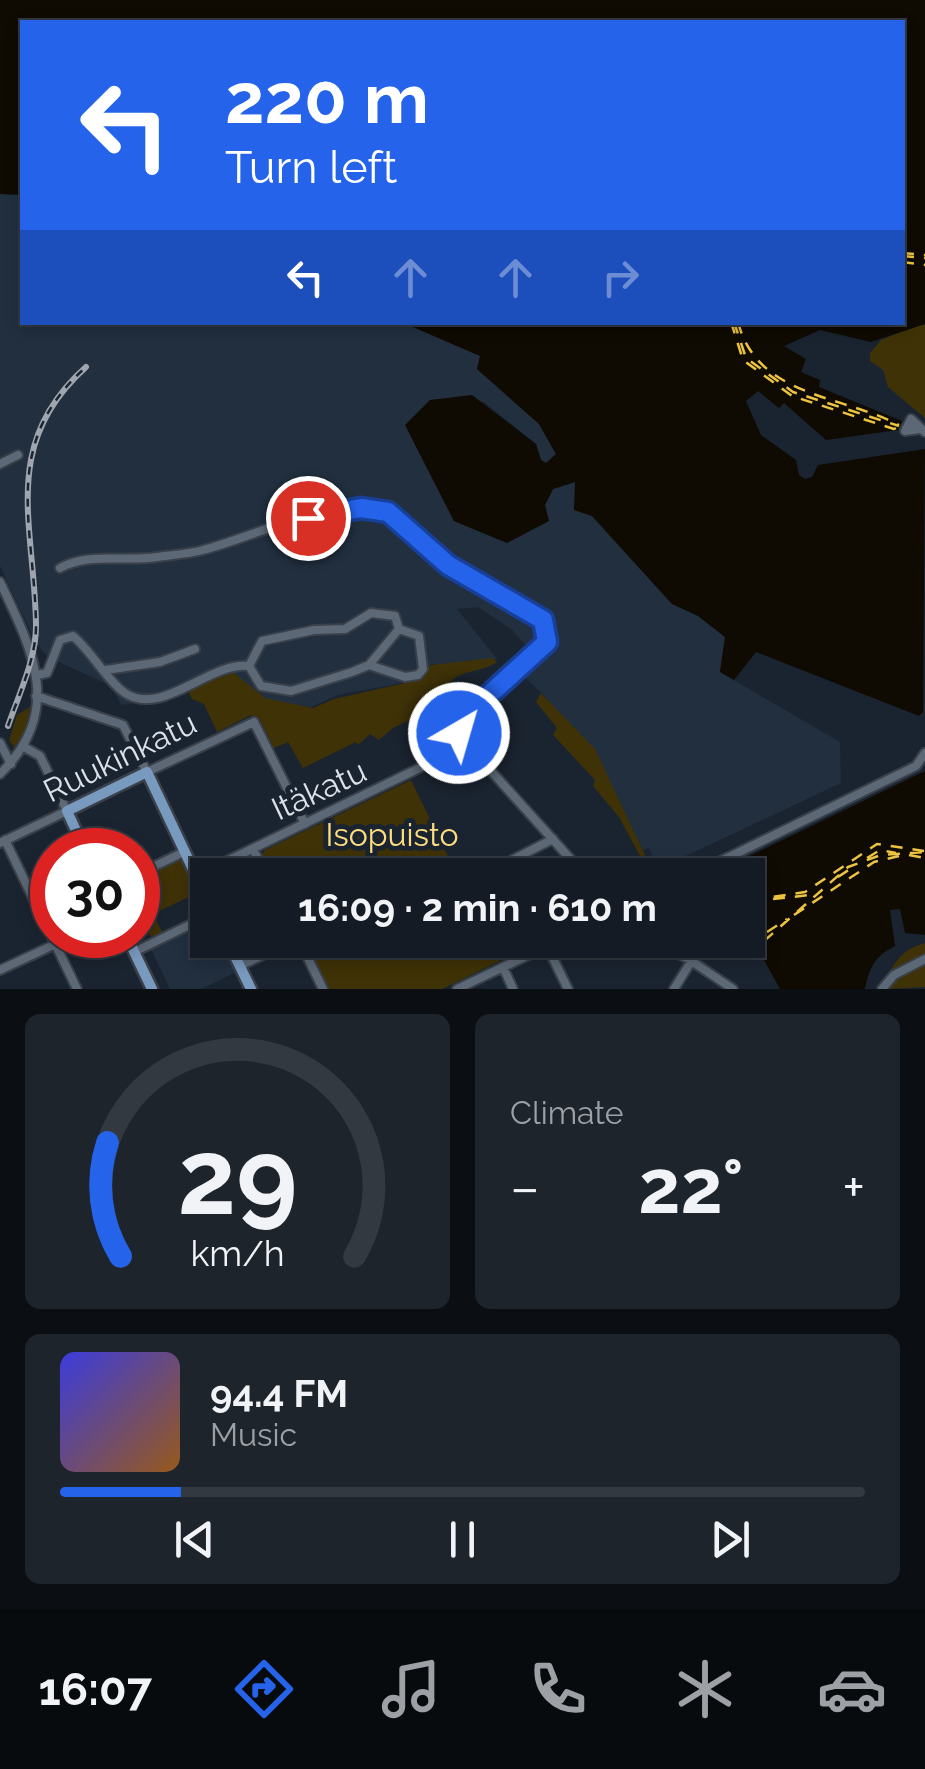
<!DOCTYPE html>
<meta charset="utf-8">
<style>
:root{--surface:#141b24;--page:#1d242c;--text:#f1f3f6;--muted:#9da1a6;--line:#333941;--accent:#2563eb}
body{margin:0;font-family:Raleway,sans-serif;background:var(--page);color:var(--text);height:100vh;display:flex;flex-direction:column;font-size:38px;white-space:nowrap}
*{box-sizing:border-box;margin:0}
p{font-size:32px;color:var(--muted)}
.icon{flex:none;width:55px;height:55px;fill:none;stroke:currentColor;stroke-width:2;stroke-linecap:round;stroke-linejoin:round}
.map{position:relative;height:989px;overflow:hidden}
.panel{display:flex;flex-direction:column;gap:25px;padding:25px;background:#0b0f14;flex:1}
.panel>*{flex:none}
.top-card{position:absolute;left:20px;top:20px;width:885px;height:305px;border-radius:0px;box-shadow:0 5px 15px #0003,0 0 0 2px var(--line);background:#2563eb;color:#fff;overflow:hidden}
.speed{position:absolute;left:30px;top:828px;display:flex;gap:20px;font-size:50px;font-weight:700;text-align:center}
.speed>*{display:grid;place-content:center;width:130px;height:130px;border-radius:50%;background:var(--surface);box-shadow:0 5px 15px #0003,0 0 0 2px var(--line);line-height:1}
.speed .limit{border:15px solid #d22;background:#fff;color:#111}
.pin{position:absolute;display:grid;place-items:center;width:85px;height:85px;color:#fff;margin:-42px;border:5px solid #fff;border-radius:50%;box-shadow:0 2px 10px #0007}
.me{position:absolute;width:110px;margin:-55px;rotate:38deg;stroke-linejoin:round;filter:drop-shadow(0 0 8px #0008)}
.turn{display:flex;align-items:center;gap:35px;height:210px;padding:0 40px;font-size:45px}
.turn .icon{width:130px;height:130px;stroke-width:2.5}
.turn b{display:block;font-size:70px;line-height:85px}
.lanes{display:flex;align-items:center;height:95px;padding:0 40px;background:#0003;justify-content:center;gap:50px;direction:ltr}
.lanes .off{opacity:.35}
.big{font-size:75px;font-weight:700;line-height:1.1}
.panel .widget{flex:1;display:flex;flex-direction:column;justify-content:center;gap:15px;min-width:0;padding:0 35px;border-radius:15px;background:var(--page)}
.panel .dial{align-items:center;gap:0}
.dial svg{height:260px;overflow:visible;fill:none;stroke:var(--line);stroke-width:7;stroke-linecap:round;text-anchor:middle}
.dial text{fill:var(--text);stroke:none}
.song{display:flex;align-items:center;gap:30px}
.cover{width:120px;height:120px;border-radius:15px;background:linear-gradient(135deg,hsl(240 70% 55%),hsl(30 70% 35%))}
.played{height:10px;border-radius:5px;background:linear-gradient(90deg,var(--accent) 15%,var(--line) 15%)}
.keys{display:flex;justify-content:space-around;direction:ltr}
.heat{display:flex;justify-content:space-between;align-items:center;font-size:55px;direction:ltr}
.panel .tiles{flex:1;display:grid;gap:25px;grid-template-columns:1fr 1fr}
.widget:last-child{grid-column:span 2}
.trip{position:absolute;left:190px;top:858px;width:575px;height:100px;border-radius:0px;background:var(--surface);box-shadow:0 5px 15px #0003,0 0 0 2px var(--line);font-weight:700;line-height:100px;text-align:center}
.dock{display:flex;height:160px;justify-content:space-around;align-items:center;background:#080b0e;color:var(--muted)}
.dock .icon{width:70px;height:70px}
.dock .on{color:var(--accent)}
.dock b{font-size:45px;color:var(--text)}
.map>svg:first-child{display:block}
.built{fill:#212f3f}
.green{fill:#3f3207}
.water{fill:#0f0a02}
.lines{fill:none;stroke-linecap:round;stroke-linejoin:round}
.ferry{stroke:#ecc440;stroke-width:2.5;stroke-dasharray:12 10;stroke-linecap:butt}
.minor-casing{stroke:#39404a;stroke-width:12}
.major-casing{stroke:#39404a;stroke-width:15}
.minor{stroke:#5c6876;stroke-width:8}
.major{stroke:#799abf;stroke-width:10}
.rail-casing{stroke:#9ea5ae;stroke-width:6}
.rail{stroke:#1a2430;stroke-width:2.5;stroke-dasharray:8;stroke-linecap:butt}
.route-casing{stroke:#184099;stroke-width:25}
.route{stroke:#2563eb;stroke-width:18}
.labels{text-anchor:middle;stroke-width:10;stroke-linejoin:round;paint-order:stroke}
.street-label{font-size:32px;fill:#dce2ea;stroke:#1a2430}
.park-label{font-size:32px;fill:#fddd7f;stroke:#1a2430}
</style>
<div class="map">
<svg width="925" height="989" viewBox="0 0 925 989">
<rect width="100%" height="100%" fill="#1a2430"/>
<path class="built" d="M0,194L22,195V322L391,323L406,324L481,356L477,369L539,424L556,454L546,463L541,460L536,444L484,402L425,406L418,412L412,439L454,521L507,543L545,505L553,489L575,482V510L592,516L672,604L698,615L725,637L720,672L840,742L841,783L658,869L649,848L641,851L546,697L515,668L532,652L511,629L478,607L457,609L497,659L444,667L432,664L413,681L338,695L311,707L262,700L229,674L220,673L164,699L121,705L111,686L48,657L37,645L0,566Z
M207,919L208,940H223L236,972L201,989H170L150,947Z"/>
<path class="green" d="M917,325H925V418L888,387L883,370L870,361V353L881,340Z
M493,658L497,662C477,675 452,668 444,693L455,704L449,711L443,705L437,707L393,728L379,740L370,734L358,745L356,742L303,768L288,742L274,748L259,718L251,715L217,732L204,704L192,699L188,691L229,669L265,698L313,708L334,699L414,681L431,665Z
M541,693L595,749L646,857L640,856L619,817L593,786L595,780L553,735L557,728L536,702Z
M30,707L26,733L15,748L9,740L17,715Z
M411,780L457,875H272L262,855L265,850Z
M181,857L197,893L153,914L162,932L151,937L146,929L138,933V911L149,929L154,927L138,904V877Z
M304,940H489L500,961L442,989H328Z
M925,943V987L884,989C891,965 900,950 925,943Z"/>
<path class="water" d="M0,0H925V324L871,342L820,330L784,346L806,359L801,372L820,380L819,387L902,421L898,430L826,440L784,403L779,408L758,391L746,401L761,435L796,460L799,475L805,479L812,477L818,465L925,449L923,712L919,716L756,652L734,680L720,672L725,637L698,616L672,604L592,516L574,510L575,482L553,489L545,505L549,521L507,543L454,521L405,425L430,400L472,395L536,444L541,460L546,463L556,454L539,424L477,369L480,356L406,324L391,323L902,322V22H22V195L0,194Z
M925,771V935L905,933L900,909L890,910L895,946C874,956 869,969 865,989H780L750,935L765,927L748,892V875H739L733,864Z"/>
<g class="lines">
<path class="ferry" d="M902,253L925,255
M902,256L925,258
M902,262L925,265
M731,322L743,360L792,396L894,429L900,426
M734,322L746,358L793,392L899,426
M738,322C757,397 842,395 899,425
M909,855L925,858
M867,858L880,850L896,853
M838,877L856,865
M773,899L810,895
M752,900L805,892L877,844L924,851
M794,915L874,862L899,856
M767,932L787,919
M764,941L848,867L881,855L925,852"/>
<defs>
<path id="minor" d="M920,429L905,431L911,419L925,432
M0,464L18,455
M60,568C90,552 125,562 157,557C172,555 188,554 203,550C251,538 341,493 388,512L448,565L531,612L547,628C548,675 444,695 463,747L472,750L585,875
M0,582C33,651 64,711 0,774
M249,666L261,686L291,691L352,672L369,665L399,629L419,636L423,669L418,675L405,677L369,665
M106,670L160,662L195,649
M37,675L47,673L60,640L73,636C92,652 108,682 125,693C162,718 210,661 249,666L262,641L314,630L345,629L371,613L395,616L399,629
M36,696L123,725L147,772L254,722L305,824
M0,743L11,764
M5,840L77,989
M0,843L67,811L40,756L26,748
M253,849L266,875
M138,874L184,852
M515,875L512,860L553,839
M692,875L916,766L925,753
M196,876L463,747
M299,940L323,989
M544,940L568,989
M643,940L687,958L733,989
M134,952L208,916
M240,966L294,940
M503,967L513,989
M0,970L75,935
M457,989L560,940
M674,989L697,952L719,940
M882,989L894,975L925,959"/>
<path id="major" d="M85,850L67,811L147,772L208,901
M126,935L152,989
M227,940L251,989"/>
</defs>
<use href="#minor" class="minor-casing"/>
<use href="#major" class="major-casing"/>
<use href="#minor" class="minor"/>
<use href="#major" class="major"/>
<defs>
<path id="rail" d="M8,726C19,694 37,657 36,623C34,523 0,444 86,367"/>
</defs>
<use href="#rail" class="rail-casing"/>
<use href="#rail" class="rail"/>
</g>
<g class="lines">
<defs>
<path id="route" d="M308,518L361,508L388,512L448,565L543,620L547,642L466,716L459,733"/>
</defs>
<use href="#route" class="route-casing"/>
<use href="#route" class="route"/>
</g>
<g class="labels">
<g class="street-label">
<text transform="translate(120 757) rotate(-26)" y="11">Ruukinkatu</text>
<text transform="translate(319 790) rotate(-25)" y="11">Itäkatu</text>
</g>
<g class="park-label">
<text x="392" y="846">Isopuisto</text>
</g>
</g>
</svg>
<div class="speed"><div class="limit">30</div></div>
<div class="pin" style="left:308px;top:518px;background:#d93025"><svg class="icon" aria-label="arrive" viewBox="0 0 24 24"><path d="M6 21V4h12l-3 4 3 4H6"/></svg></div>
<svg class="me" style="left:459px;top:733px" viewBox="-20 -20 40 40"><circle r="17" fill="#2563eb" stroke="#fff" stroke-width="3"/><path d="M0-11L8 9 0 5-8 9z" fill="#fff"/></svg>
<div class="trip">16:09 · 2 min · 610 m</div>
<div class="top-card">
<div class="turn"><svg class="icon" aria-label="left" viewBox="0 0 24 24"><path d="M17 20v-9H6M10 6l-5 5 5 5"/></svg><div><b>220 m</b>Turn left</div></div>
<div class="lanes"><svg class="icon" aria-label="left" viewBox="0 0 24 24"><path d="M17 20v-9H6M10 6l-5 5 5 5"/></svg><svg class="icon off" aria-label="ahead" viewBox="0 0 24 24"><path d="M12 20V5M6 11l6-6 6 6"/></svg><svg class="icon off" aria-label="ahead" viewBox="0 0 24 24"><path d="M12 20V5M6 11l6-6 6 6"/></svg><svg class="icon off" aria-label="right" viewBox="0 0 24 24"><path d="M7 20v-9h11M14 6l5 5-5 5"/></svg></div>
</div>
</div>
<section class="panel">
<div class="tiles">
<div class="widget dial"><svg viewBox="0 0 100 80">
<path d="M14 69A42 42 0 1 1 86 69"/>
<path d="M14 69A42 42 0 0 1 10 34" stroke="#2563eb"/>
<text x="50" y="56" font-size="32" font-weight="700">29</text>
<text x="50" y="72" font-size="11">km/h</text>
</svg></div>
<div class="widget"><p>Climate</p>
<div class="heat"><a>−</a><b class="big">22°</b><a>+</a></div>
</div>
<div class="widget">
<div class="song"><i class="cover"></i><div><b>94.4 FM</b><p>Music</p></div></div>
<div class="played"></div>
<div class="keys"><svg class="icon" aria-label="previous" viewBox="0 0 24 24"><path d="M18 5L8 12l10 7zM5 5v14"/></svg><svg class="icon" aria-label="pause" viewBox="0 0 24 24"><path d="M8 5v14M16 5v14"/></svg><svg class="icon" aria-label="next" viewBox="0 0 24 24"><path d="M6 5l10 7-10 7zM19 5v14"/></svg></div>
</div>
</div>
</section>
<nav class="dock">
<b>16:07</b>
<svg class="icon on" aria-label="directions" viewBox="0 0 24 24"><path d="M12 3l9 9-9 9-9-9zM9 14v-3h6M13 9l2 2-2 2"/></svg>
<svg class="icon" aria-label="music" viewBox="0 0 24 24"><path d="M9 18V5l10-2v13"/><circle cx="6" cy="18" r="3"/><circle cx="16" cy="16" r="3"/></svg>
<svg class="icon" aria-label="phone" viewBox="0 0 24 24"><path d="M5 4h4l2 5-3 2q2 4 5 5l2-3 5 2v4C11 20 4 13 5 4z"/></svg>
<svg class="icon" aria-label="climate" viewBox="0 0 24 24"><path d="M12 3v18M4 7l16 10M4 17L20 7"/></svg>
<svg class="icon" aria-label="car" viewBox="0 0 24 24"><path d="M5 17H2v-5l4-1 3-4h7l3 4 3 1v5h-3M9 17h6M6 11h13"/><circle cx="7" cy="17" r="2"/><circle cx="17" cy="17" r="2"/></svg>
</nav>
